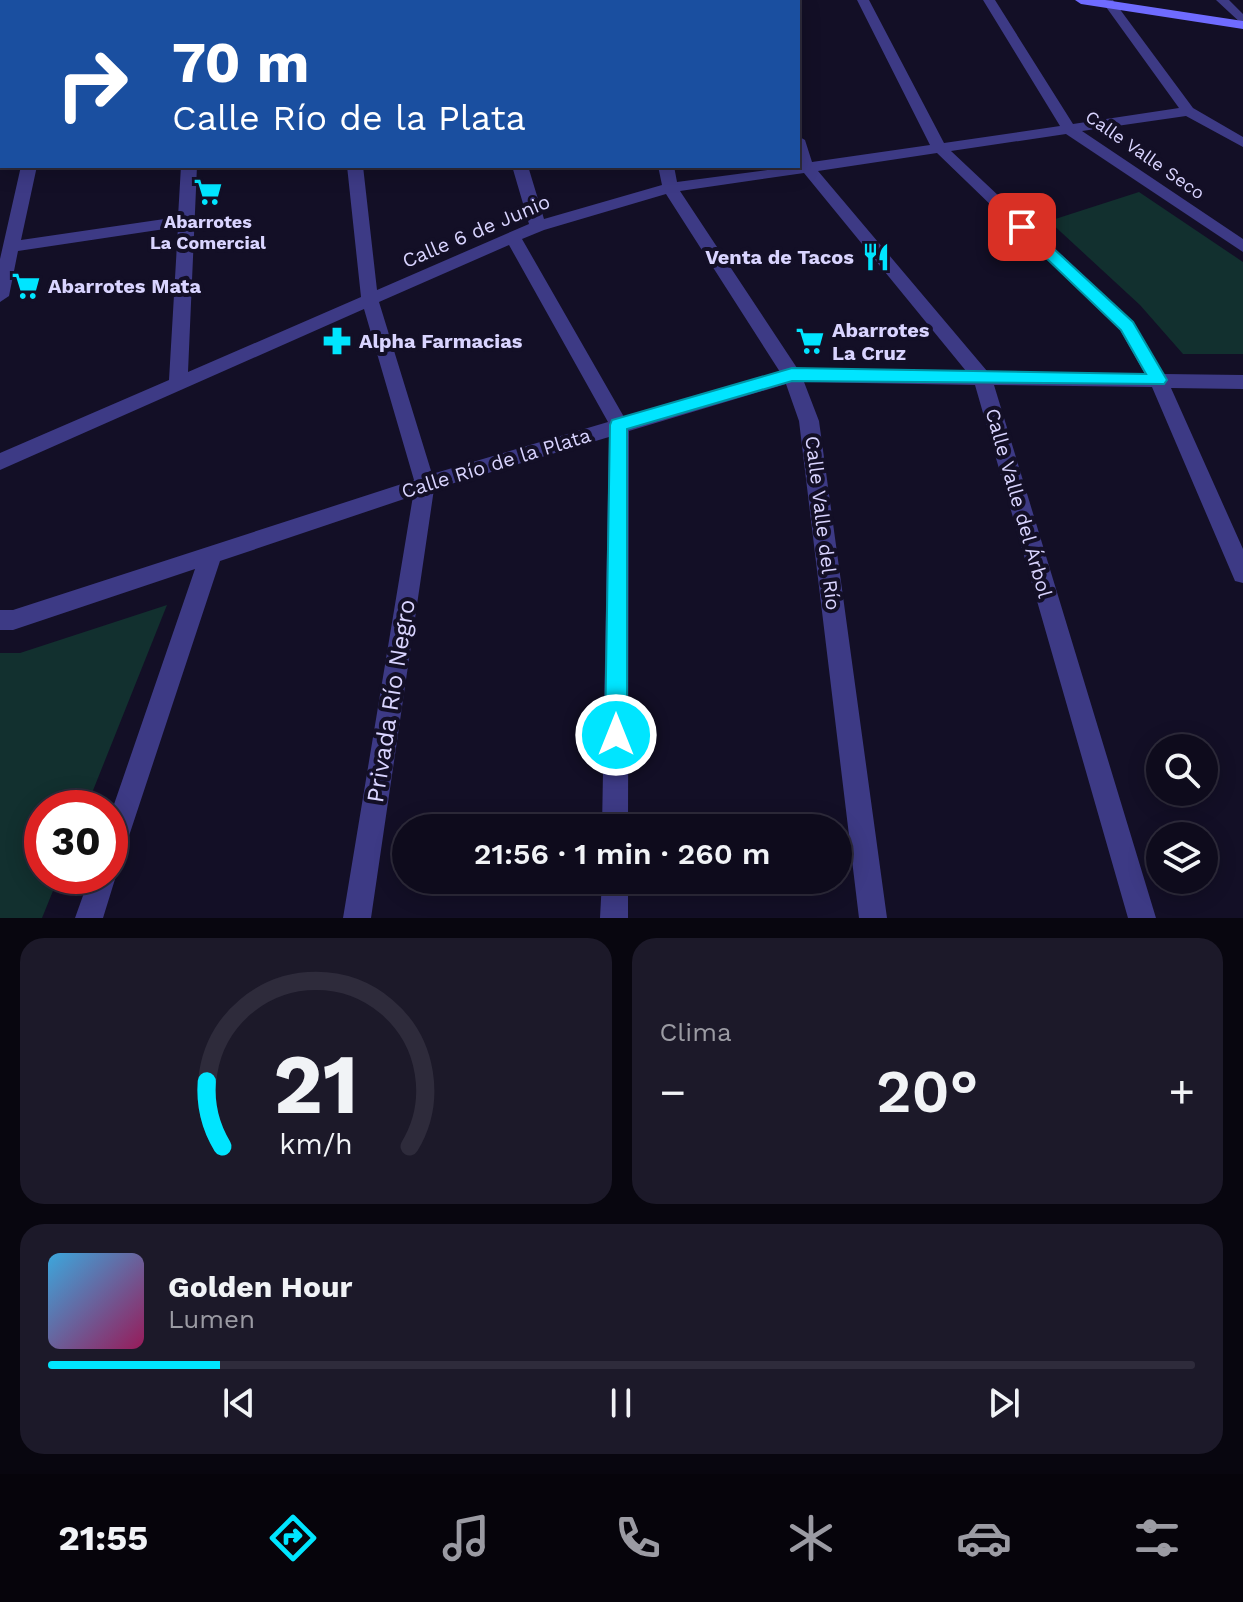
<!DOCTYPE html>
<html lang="es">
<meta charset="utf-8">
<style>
:root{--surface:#0e0b1c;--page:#1c1929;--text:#f1f3f6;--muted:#9b9ba3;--line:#2e2b3b;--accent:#00e5ff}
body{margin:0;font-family:"Work Sans",sans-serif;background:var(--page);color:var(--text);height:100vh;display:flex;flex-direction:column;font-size:30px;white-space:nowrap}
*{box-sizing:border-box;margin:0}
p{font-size:26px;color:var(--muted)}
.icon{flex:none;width:44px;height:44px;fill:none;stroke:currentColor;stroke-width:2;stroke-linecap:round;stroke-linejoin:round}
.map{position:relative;height:918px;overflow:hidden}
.sheet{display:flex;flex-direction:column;gap:20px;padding:20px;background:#08060f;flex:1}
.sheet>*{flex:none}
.hud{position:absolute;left:0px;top:0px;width:800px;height:168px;box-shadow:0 4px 20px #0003,0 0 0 2px var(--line);background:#1a4fa0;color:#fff;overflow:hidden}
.controls{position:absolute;left:1146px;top:734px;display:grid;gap:16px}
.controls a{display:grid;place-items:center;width:72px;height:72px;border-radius:50%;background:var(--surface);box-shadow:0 4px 20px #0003,0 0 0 2px var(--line);font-size:40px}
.speed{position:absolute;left:24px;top:790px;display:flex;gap:16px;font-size:40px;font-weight:700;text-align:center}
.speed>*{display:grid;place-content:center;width:104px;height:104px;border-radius:50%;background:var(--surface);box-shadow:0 4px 20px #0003,0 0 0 2px var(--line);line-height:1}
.speed .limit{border:12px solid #d22;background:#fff;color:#111}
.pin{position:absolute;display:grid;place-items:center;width:68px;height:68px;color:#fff;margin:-34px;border-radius:16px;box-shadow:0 4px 12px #0006}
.me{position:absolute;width:88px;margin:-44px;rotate:0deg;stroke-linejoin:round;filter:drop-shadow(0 0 6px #0008)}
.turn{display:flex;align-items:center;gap:28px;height:168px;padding:0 40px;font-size:36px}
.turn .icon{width:104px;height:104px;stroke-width:2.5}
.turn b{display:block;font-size:56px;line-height:68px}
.big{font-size:60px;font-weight:600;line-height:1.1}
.sheet .widget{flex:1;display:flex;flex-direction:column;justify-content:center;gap:12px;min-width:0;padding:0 28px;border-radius:24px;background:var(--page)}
.sheet .dial{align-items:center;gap:0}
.dial svg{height:208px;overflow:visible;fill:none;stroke:var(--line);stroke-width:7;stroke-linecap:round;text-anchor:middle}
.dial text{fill:var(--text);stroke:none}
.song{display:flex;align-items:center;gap:24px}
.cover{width:96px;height:96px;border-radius:12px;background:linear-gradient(135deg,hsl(200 70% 55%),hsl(330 70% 35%))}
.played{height:8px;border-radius:4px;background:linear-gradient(90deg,var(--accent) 15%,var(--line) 15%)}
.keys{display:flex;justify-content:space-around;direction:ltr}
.heat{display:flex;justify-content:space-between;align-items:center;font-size:44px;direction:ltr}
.sheet .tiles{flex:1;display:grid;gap:20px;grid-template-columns:1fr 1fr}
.widget:last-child{grid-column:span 2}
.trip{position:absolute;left:392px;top:814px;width:460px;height:80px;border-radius:40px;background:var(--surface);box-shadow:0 4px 20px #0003,0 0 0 2px var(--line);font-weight:600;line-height:80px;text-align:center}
.tabs{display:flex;height:128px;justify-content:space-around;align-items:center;background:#06040b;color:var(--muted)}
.tabs .icon{width:56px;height:56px}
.tabs .on{color:var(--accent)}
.tabs b{font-size:36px;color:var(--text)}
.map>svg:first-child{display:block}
.green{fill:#12302f}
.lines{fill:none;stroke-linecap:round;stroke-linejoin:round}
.minor{fill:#3d3a85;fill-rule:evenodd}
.secondary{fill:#6f6bff;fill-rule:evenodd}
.route{fill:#00e5ff;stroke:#0095a6;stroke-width:2}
.labels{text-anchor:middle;stroke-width:8;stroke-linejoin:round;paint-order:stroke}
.far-street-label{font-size:18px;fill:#d9d4ff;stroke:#130f26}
.far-poi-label{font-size:18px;font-weight:bold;fill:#d9d4ff;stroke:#130f26}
.street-label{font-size:20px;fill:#d9d4ff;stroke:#130f26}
.poi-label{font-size:20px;font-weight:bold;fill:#d9d4ff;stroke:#130f26;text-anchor:start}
.near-street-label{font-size:24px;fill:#d9d4ff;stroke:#130f26}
</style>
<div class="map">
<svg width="1243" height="918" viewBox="0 0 1243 918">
<rect width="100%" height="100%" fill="#130f26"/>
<path class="green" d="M1139,192L1243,262V354H1183L1140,305L1049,221Z
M167,605L86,808H42V876H59L42,918H0V653H20Z"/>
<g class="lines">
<path class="minor" d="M61,0H73V2H61Z
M192,0H204V2H192Z
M330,0H342V2H330Z
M465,0H477V2H465Z
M626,0H638L639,2H627Z
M747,0H759V2H747Z
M857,0H869L944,143L1060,126L983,0H995L1073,124L1179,108L1101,0H1113L1193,108L1243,137V147L1186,116L1082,131L1243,239V252L1066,134L951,151L1133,322L1164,374L1243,375V389L1171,388L1243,549V583L1235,581L1232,574L1152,387L994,385L1156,918H1128L975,385L804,382L819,421L887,918H859L799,421L786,384L629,431L628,828H602L609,437L434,489L371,918H343L413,496L220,561L123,854L119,863L112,866L116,876L103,918H75L90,876H110V816L195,569L13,630H0V610H13L414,480L364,309L0,470V453L169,380L178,227L18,251L9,296L0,302V259L21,166H37L21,240L178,217L181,166H197L188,372L361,297L347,166H363L377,290L529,224L512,166H528L544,219L662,185L658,166H674L677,182L798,166V136L805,140L812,162L930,145ZM937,153L1120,330L1145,374L987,371L818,171ZM804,173L966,371L797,368L680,191ZM666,194L780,372L624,417L522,239L544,230ZM509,245L608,422L432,474L379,302Z
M1216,0H1229L1243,14V25Z
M0,1L5,2H2V9Z
M0,72H2L0,81Z
M0,151H2V159H0Z
M602,880H628V918H600Z"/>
<path class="secondary" d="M1075,0H1105L1243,21V29L1081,4Z"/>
</g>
<path class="route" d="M1022,222L1027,224L1133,322L1167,380L1164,384L792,381L627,429V735L624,743L616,746L608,743L605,735L610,425L612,420L792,368L1146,374L1121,330L1017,230V224Z"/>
<defs>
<symbol id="supermarket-bare" viewBox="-9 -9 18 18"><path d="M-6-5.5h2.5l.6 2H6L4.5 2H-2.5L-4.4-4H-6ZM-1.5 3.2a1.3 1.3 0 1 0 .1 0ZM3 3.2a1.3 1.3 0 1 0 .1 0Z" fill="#00e5ff" stroke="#130f26" stroke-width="2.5" paint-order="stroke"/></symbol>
<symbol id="restaurant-bare" viewBox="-9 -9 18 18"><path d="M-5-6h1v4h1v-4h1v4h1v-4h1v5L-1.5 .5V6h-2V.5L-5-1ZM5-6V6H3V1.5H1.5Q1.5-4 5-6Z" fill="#00e5ff" stroke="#130f26" stroke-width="2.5" paint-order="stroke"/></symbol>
<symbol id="pharmacy-bare" viewBox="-9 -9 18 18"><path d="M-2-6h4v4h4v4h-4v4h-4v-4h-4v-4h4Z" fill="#00e5ff" stroke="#130f26" stroke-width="2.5" paint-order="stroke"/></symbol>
</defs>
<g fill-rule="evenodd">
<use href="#supermarket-bare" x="188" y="172" width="40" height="40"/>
<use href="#restaurant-bare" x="856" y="237" width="40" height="40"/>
<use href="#supermarket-bare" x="6" y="266" width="40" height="40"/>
<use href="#pharmacy-bare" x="317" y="321" width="40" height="40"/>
<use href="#supermarket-bare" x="790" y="321" width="40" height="40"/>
</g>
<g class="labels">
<g class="far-street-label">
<text transform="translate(1145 155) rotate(35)" y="6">Calle Valle Seco</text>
</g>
<g class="far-poi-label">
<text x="208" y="228">Abarrotes<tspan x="208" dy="21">La Comercial</tspan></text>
</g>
<g class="street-label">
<text transform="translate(476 231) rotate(-23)" y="7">Calle 6 de Junio</text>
<text transform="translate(496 463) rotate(-17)" y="7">Calle Río de la Plata</text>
<text transform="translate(1019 503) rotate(74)" y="7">Calle Valle del Árbol</text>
<text transform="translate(823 523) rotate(83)" y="7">Calle Valle del Río</text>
</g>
<g class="poi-label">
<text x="854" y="264" text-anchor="end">Venta de Tacos</text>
<text x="48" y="293">Abarrotes Mata</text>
<text x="832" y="337">Abarrotes<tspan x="832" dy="23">La Cruz</tspan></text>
<text x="359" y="348">Alpha Farmacias</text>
</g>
<g class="near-street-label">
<text transform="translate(391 701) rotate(-81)" y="8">Privada Río Negro</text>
</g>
</g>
</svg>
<div class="controls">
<a><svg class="icon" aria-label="search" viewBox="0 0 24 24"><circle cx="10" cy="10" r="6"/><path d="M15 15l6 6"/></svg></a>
<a><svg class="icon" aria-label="layers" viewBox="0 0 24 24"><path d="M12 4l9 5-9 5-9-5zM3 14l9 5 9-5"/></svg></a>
</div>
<div class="speed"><div class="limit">30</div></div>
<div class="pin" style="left:1022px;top:227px;background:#d93025"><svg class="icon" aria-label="arrive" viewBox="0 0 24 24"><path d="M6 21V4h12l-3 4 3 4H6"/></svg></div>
<svg class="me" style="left:616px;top:735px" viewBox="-20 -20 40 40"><circle r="17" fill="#00e5ff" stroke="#fff" stroke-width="3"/><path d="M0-11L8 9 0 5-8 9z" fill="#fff"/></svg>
<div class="trip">21:56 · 1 min · 260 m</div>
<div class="hud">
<div class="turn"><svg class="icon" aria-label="right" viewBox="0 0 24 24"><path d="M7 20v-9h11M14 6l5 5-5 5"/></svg><div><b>70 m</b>Calle Río de la Plata</div></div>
</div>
</div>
<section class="sheet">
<div class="tiles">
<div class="widget dial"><svg viewBox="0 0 100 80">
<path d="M14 69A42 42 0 1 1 86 69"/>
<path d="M14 69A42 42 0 0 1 8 44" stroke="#00e5ff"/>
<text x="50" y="56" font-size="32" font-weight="700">21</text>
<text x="50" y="72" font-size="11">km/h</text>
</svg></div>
<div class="widget"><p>Clima</p>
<div class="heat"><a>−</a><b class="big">20°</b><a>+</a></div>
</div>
<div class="widget">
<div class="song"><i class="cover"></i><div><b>Golden Hour</b><p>Lumen</p></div></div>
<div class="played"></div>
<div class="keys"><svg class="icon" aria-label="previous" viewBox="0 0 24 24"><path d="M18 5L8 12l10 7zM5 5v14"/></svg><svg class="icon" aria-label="pause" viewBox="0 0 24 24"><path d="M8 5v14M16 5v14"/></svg><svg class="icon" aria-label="next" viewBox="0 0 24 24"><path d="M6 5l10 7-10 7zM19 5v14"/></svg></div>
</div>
</div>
</section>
<nav class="tabs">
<b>21:55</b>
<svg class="icon on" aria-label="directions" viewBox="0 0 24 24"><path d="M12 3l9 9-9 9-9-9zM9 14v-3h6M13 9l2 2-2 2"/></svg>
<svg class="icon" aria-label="music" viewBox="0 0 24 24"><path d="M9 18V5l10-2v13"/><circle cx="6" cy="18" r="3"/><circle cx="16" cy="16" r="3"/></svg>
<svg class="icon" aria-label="phone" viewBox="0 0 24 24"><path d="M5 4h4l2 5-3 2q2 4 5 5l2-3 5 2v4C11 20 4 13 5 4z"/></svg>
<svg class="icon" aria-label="climate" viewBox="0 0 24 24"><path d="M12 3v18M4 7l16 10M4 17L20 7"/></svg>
<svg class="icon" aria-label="car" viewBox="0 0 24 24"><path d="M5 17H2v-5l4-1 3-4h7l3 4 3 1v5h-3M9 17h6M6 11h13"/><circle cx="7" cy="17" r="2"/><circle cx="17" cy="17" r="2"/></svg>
<svg class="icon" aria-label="filters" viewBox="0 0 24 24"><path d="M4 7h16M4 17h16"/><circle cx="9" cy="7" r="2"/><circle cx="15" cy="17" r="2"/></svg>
</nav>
